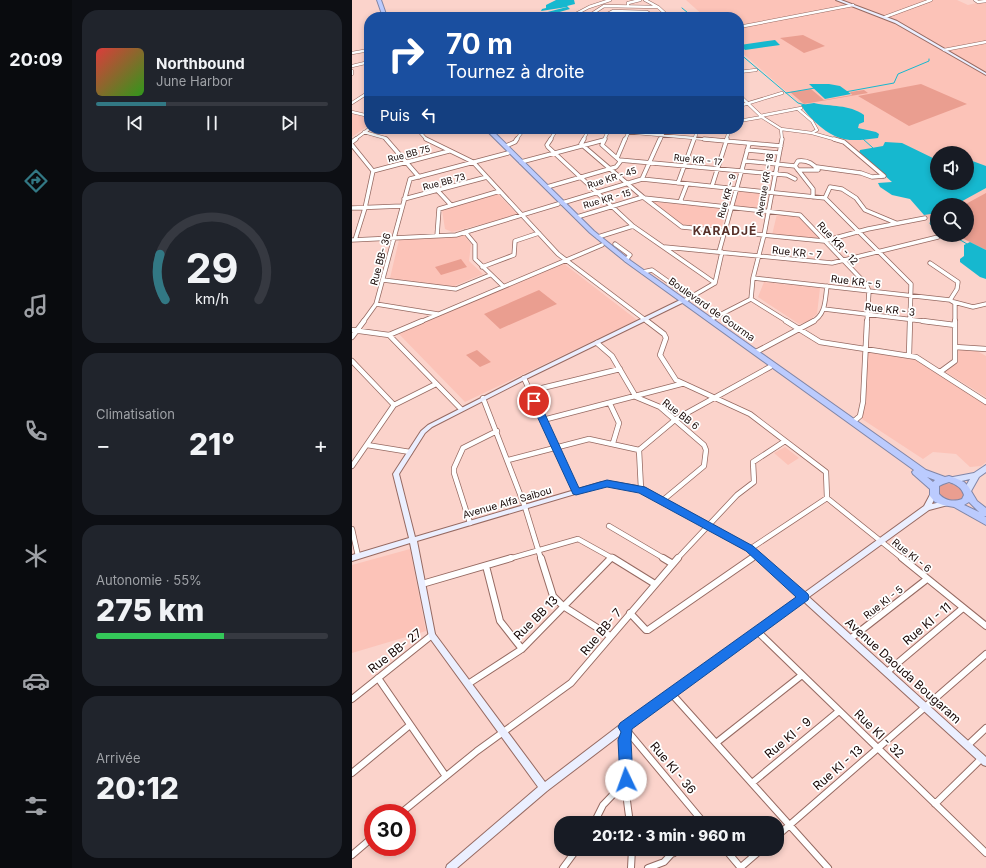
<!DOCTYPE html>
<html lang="fr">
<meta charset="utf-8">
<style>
:root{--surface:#171b24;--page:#20242c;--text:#f1f3f6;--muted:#9ea1a6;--line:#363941;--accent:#327884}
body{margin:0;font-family:Inter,sans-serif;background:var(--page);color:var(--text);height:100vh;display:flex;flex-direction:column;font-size:15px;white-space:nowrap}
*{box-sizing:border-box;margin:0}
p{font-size:13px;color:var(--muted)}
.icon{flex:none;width:22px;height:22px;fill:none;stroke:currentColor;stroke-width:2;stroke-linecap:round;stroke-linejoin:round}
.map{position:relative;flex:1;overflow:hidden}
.sheet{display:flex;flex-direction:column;gap:10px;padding:10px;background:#0d0f14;width:280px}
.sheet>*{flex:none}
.banner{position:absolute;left:12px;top:12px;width:380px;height:122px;border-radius:16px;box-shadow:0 2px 6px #0003;background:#1a4fa0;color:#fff;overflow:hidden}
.fabs{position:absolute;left:578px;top:146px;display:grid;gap:8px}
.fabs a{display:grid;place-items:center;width:44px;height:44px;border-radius:50%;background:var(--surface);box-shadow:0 2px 6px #0003;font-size:20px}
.speed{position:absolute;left:12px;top:804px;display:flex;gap:8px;font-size:20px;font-weight:700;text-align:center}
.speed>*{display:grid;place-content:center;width:52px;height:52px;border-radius:50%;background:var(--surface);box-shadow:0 2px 6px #0003;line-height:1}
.speed .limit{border:6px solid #d22;background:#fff;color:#111}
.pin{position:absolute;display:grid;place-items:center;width:34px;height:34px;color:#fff;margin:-17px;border:2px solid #fff;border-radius:50%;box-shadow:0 1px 4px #0007}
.me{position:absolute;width:44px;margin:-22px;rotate:357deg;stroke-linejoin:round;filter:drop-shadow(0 0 3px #0008)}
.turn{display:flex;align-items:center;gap:14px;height:84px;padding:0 16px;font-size:18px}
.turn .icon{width:52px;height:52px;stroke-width:2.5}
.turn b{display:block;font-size:28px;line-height:34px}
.then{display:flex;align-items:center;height:38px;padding:0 16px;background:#0003;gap:8px;font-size:15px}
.big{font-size:30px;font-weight:800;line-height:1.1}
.sheet .widget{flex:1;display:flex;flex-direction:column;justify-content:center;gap:6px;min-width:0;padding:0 14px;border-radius:16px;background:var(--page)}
.sheet .dial{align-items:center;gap:0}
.dial svg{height:104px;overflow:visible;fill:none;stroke:var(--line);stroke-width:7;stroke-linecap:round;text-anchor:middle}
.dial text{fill:var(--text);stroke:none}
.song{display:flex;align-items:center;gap:12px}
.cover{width:48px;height:48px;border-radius:6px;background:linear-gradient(135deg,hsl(0 70% 55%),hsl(110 70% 35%))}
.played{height:4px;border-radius:2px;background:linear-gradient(90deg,var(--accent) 30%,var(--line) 30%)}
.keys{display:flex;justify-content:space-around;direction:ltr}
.heat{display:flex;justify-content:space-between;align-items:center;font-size:22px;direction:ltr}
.charge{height:6px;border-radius:3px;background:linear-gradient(90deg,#34c759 55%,var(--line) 0)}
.trip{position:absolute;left:202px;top:816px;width:230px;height:40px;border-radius:16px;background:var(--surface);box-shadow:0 2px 6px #0003;font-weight:800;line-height:40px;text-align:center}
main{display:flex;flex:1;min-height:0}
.menu{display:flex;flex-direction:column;width:72px;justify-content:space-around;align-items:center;background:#090b0e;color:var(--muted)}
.menu .icon{width:28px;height:28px}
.menu .selected{color:var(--accent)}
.menu b{font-size:18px;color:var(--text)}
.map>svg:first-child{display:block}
.built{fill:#fcc3b8;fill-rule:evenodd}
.green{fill:#ea9e90}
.water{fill:#16b8cf}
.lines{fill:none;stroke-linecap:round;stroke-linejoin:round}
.stream{stroke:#16b8cf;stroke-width:1}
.street-far3-casing{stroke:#966a62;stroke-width:3.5}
.street-far2-casing{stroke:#966a62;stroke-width:5}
.street-far1-casing{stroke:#966a62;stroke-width:6}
.street-casing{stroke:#966a62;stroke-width:8}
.secondary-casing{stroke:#966a62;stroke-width:2}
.primary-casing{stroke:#8186a7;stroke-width:2}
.highway-casing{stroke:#8186a7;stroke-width:2}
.street-far3{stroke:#fff;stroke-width:2.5}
.street-far2{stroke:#fff;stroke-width:3.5}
.street-far1{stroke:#fff;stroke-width:4.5}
.street{stroke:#fff;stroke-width:6}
.secondary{fill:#ebefff;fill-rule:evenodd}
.primary{fill:#d6e0fe;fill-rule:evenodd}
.highway{fill:#bbcbfe;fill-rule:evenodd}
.route{fill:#1a73e8;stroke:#114b97}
.labels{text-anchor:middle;stroke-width:3.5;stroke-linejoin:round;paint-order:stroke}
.far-street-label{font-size:9px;fill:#160705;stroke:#fff}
.street-label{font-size:10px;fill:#160705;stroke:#fff}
.far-district-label{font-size:12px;font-weight:bold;letter-spacing:1px;fill:#58312a;stroke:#fff}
.near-street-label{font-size:12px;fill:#160705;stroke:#fff}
</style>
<main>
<nav class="menu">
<b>20:09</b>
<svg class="icon selected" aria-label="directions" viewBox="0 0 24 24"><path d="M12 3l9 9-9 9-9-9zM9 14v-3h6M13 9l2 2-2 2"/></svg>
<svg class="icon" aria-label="music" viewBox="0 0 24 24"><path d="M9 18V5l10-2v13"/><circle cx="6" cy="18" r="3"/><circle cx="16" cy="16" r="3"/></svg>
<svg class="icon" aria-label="phone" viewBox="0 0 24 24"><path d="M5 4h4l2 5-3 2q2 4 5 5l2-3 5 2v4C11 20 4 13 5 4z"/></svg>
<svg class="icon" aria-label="climate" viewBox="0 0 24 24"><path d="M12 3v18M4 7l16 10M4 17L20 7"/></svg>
<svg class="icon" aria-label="car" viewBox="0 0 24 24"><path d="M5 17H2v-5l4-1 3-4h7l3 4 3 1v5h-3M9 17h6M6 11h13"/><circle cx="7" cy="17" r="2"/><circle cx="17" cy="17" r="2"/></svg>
<svg class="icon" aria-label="filters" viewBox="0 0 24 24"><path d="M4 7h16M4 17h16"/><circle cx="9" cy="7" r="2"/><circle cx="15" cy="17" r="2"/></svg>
</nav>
<section class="sheet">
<div class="widget">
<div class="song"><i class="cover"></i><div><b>Northbound</b><p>June Harbor</p></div></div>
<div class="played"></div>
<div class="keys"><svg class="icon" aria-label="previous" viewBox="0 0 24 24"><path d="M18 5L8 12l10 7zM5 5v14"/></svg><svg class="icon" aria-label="pause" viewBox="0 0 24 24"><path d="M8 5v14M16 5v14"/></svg><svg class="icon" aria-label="next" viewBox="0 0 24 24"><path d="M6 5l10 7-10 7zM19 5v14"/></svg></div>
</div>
<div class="widget dial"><svg viewBox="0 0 100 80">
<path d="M14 69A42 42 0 1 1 86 69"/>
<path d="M14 69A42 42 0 0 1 10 34" stroke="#327884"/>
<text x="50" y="56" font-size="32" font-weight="700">29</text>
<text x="50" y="72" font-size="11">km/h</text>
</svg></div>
<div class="widget"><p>Climatisation</p>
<div class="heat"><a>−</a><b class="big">21°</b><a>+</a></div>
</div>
<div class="widget"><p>Autonomie · 55%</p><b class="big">275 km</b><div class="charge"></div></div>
<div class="widget"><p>Arrivée</p><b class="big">20:12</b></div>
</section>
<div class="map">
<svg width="634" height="868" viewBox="0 0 634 868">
<rect width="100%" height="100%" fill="#fbd3cb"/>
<path class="built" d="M334,0H605L616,5L634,1V250L604,235H615V205H585V225L580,223L555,193L497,145L482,134L387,50V17H353ZM585,153H615V183H585Z
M0,114L17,118V125L0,137Z
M387,191L412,193L415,195L412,209L382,206Z
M146,194L166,215L100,232L93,229L90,210Z
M302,202L375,208L369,229L330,225L300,203Z
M425,214L446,216L466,237L463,239L420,235Z
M112,235L119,244L117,261L131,274L100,287L38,278L47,240L105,237Z
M211,263L285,320L113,402L46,333Z
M412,282L468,288L465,314L456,322L447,324L406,297Z
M606,348L625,351L634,356V397L592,371L606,362Z
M515,352L565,360L634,404V462L629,466L618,467L604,454L581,452L571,459L510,419Z
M433,447L447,458L436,465L422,453Z
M58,549L74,631L0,653V565Z"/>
<path class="green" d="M451,35L473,46L452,53L428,38Z
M569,84L615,104L557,126L506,96Z
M459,89L472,100L500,95L498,92L512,90L516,93L452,104L438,92Z
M634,193V250L604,235H615V205H612Z
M109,259L115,267L89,275L83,267Z
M187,290L205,304L148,329L132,314Z
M125,350L139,362L128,367L114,355Z
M592,483C601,483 608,486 612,494L609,500C600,504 594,500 587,495L586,488Z"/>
<path class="water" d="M204,0H222L223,4L215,6L218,9L204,13L202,17H176L215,7L189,11L190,9L194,8V5Z
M423,40L428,45L393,50L388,45Z
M457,84H477L488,86L499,94L473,99Z
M462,103C479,107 497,104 512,115V122L507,124L506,128L524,132L527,134L526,138C497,142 485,142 463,122C458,117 453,112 449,105Z
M533,142L550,143L585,160V183H615V159L634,166V188L603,205H585V213L572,215L558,199L540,195L528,187L526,183L540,182L507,153L508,150L531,146Z
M618,242L634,250V279L628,277L608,262V259L612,256V245Z"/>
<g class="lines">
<path class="stream" d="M330,8L341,17
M387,53L446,103L453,105
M493,92L542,83L546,74L577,61V59
M434,93L463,88
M511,139L521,148
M580,214L578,224L585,227
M600,235L615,244"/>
<defs>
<path id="street-far3" d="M293,0L306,7L317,17
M623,0L626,2L634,1
M276,6V3L288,0
M218,17L237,7L258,0
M235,17L252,6L306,7
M250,17L261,11L295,12L302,17
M533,17L579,0
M387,27L501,5
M592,50L634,42
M0,53L17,50
M0,66L17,62
M0,71V74
M387,72L404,70
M387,95L410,117L429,129L430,140
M0,103L17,92
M387,106L430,93
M446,109L460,121L465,130L460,133
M0,112L17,116
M408,116L449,108
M387,121L410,117
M65,129L75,140
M240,129L364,140
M429,129L460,133L485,140
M12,132L33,138L35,140
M2,140L17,129
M164,140L172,129
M198,140L205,129
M231,140L237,129
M252,140L257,129
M273,140L278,129
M308,140L313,129
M342,140L346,129
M374,140L378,129"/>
<path id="street-far2" d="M34,139L67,177
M74,139L121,162L206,254L296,322
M199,139L195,145L196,147L281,226L363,283
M232,139L229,144L291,197L330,227L472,241L516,229L573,218
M253,139L250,145L267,160
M352,139L429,146
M482,139L492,142L532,176
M0,142L4,139
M0,145L21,171L13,208L3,240
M154,146L163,142L165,139
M395,150L427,153
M265,158L273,139
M267,160L435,175L443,179
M393,161L425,164
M169,162L252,140
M424,164L443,166L461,189V197
M443,166L446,161C454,160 461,163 466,170H446
M465,167L509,173L520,177L532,176
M21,171L97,151
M290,179L473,198L559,284L558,322
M326,183L342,139
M360,186L375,139
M195,187L264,167L268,162L267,160
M86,191L99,205
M292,198L448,215L514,284L517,291L515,322
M473,198L478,187L490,189L504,198L513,210L544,223
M52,199L135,177
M328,202L335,184
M210,203L290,179L308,139
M0,208L50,206
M225,217L291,197
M113,232L123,244V259L151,286
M85,236L87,209L148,191
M246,237L281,226
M0,240L104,235L206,204
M263,244L278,255L274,260
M313,247L480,263L586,237
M367,252L397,144
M578,263L606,282L605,289L598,300
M130,267L162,255L163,241L187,233
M291,272L300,270L338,297
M401,278L598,300L603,303V322
M31,280L104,289L138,275
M399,299L436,322
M332,301L363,283L370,252
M602,302L621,307L634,304
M24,304L86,314
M472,309L579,322
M358,320L399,299L401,278L412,235L430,139
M11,322L24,304L58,179L156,153
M68,322L250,245
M460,322C474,315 473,300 475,286"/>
<path id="street-far1" d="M295,321L312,334L314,338L308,355L324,380L398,414L474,472L475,498L398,549
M434,321L468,342L564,357L634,402
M571,321L603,325
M603,321V347
M0,330L37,335L70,321
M37,335L109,409
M0,337L12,321
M245,343L260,356L284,397L308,407L352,445L354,450L352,466L310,501
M404,352L462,321
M557,355L558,321
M0,361L42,405L0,466
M588,372L603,361V347L634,349
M172,378L224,492
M178,391L268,369
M131,398L173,507L189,559
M258,404L267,423L261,443
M42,405L84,384
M191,420L329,384
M501,422L508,416L511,402L515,321
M15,445L58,452
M156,460L237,439L287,450
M289,489L287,450L324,419L418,367
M475,498L551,559
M118,523L102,473V468L111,448L145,431
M257,526L313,559
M0,529L6,556
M156,559L226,539L262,559
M258,559L260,557
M325,559L385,495L402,482L401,462L433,441
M399,559L405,555"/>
<path id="street" d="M189,558L201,596L211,606L258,636
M261,558L303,584
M311,558L321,564
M550,558L634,626
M134,566L148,621L170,649
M70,584L159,558
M278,613L294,630H296L400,558
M405,631L634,853
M498,639L575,579
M535,672L611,608
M26,678L93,775
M116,684L170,649L259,558
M319,693L476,868
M0,699L80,635
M272,727L352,823
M275,731C269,758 274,796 278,823
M364,743L450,675
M616,745L634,728
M0,773L58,725
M400,783L487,711
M583,804L630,758
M49,813L125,751L219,683L326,558
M242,823L251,805L275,780
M425,836L634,654
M316,849L322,853
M373,849L389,868
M0,855L21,837
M389,867L410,849
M211,868L225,849
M279,868L280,849
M296,868L312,862L324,849"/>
<path id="secondary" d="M484,0H489L545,21L634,73V75L543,23Z
M328,300L330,301V303L174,379L80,427L73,433L47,474L63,537L250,482H261L291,487L400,547L452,593L572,506L580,491H584L585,493L580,504L594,501H596L597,503L596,505L577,510L457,597L634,757V766L631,765L451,601L275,730L195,791L105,868H94L95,865L186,787L77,637L58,543L0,561V555L57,538L41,474L69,431L76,425L170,377ZM250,486H261L288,491L396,551L446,597L269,724L193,782L83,634L65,541Z"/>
<path id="primary" d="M634,465V472L627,477L618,493H612L611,491L618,479L601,483L598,482L597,480L598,478L601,477L622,473Z"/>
<path id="highway" d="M25,0H29L35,17H31Z
M133,129H139L242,231L279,261L574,470L593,477L597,476L603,478L612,482L616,486L625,501L634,508V516H632L634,517V525L602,507L591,505L583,502L578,496V489L561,474L560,472L562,470L275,263L238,233ZM575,477L583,480L581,482ZM597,482C604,484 610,488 612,495L610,499C602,502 593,501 587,494V486L591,484ZM617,502L627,512L612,505Z"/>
</defs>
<use href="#street-far3" class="street-far3-casing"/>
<use href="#street-far2" class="street-far2-casing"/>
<use href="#street-far1" class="street-far1-casing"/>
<use href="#street" class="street-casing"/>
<use href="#secondary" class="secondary-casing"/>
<use href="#primary" class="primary-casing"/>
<use href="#highway" class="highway-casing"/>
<use href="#street-far3" class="street-far3"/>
<use href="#street-far2" class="street-far2"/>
<use href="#street-far1" class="street-far1"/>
<use href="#street" class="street"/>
<use href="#secondary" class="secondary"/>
<use href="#primary" class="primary"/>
<use href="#highway" class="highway"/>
</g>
<path class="route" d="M182,398L187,401L227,488L255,480L293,487L401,546L456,594L457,597L456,600L280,729L279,740L281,780L279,785L274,786L270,785L268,780L266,740L269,732L266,727L268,723L444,597L394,551L287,493L255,487L224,495L221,494L178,401Z"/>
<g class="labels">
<g class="far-street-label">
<text transform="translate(57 154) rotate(-15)" y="3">Rue BB 75</text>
<text transform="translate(346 160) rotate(6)" y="3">Rue KR - 17</text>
<text transform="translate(260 178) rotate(-18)" y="3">Rue KR - 45</text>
<text transform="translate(92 182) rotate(-15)" y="3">Rue BB 73</text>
<text transform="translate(413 185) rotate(-80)" y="3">Avenue KR - 18</text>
<text transform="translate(375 196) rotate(-74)" y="3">Rue KR - 9</text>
<text transform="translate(255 199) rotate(-16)" y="3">Rue KR - 15</text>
</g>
<g class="street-label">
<text transform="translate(486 243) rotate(47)" y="4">Rue KR - 12</text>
<text transform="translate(445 252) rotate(6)" y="4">Rue KR - 7</text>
<text transform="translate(28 259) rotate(-75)" y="4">Rue BB- 36</text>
<text transform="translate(504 281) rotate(7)" y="4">Rue KR - 5</text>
<text transform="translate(360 309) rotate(35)" y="4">Boulevard de Gourma</text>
<text transform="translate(538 309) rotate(7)" y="4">Rue KR - 3</text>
<text transform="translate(329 414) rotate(38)" y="4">Rue BB 6</text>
<text transform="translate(155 502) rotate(-16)" y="4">Avenue Alfa Saibou</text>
<text transform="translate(560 555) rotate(39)" y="4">Rue KI - 6</text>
<text transform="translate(531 602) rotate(-38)" y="4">Rue KI - 5</text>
</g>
<g class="far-district-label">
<text x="373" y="235">KARADJÉ</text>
</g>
<g class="near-street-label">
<text transform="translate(184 618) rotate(-45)" y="4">Rue BB 13</text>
<text transform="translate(575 624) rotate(-40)" y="4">Rue KI - 11</text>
<text transform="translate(249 632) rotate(-50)" y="4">Rue BB- 7</text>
<text transform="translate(43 651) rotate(-38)" y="4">Rue BB- 27</text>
<text transform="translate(551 671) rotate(42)" y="4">Avenue Daouda Bougaram</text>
<text transform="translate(527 734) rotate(44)" y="4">Rue KI - 32</text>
<text transform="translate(436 738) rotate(-40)" y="4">Rue KI - 9</text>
<text transform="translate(321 768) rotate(50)" y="4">Rue KI - 36</text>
<text transform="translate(486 768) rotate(-41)" y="4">Rue KI - 13</text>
</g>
</g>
</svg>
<div class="fabs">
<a><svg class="icon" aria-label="sound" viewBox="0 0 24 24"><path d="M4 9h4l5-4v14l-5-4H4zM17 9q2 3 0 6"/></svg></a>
<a><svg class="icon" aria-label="search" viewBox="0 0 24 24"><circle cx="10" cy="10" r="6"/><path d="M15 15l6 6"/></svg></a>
</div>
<div class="speed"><div class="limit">30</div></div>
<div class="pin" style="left:182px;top:401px;background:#d93025"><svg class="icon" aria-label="arrive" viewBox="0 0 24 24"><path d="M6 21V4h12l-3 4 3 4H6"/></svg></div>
<svg class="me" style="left:274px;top:780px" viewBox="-20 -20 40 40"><circle r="19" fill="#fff"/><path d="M0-13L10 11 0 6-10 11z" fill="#1a73e8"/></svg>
<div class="trip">20:12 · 3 min · 960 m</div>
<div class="banner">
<div class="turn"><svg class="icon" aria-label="right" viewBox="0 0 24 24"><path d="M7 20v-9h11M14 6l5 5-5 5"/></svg><div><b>70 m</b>Tournez à droite</div></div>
<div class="then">Puis<svg class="icon" aria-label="left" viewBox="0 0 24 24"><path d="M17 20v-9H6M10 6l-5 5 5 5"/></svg></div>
</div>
</div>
</main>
